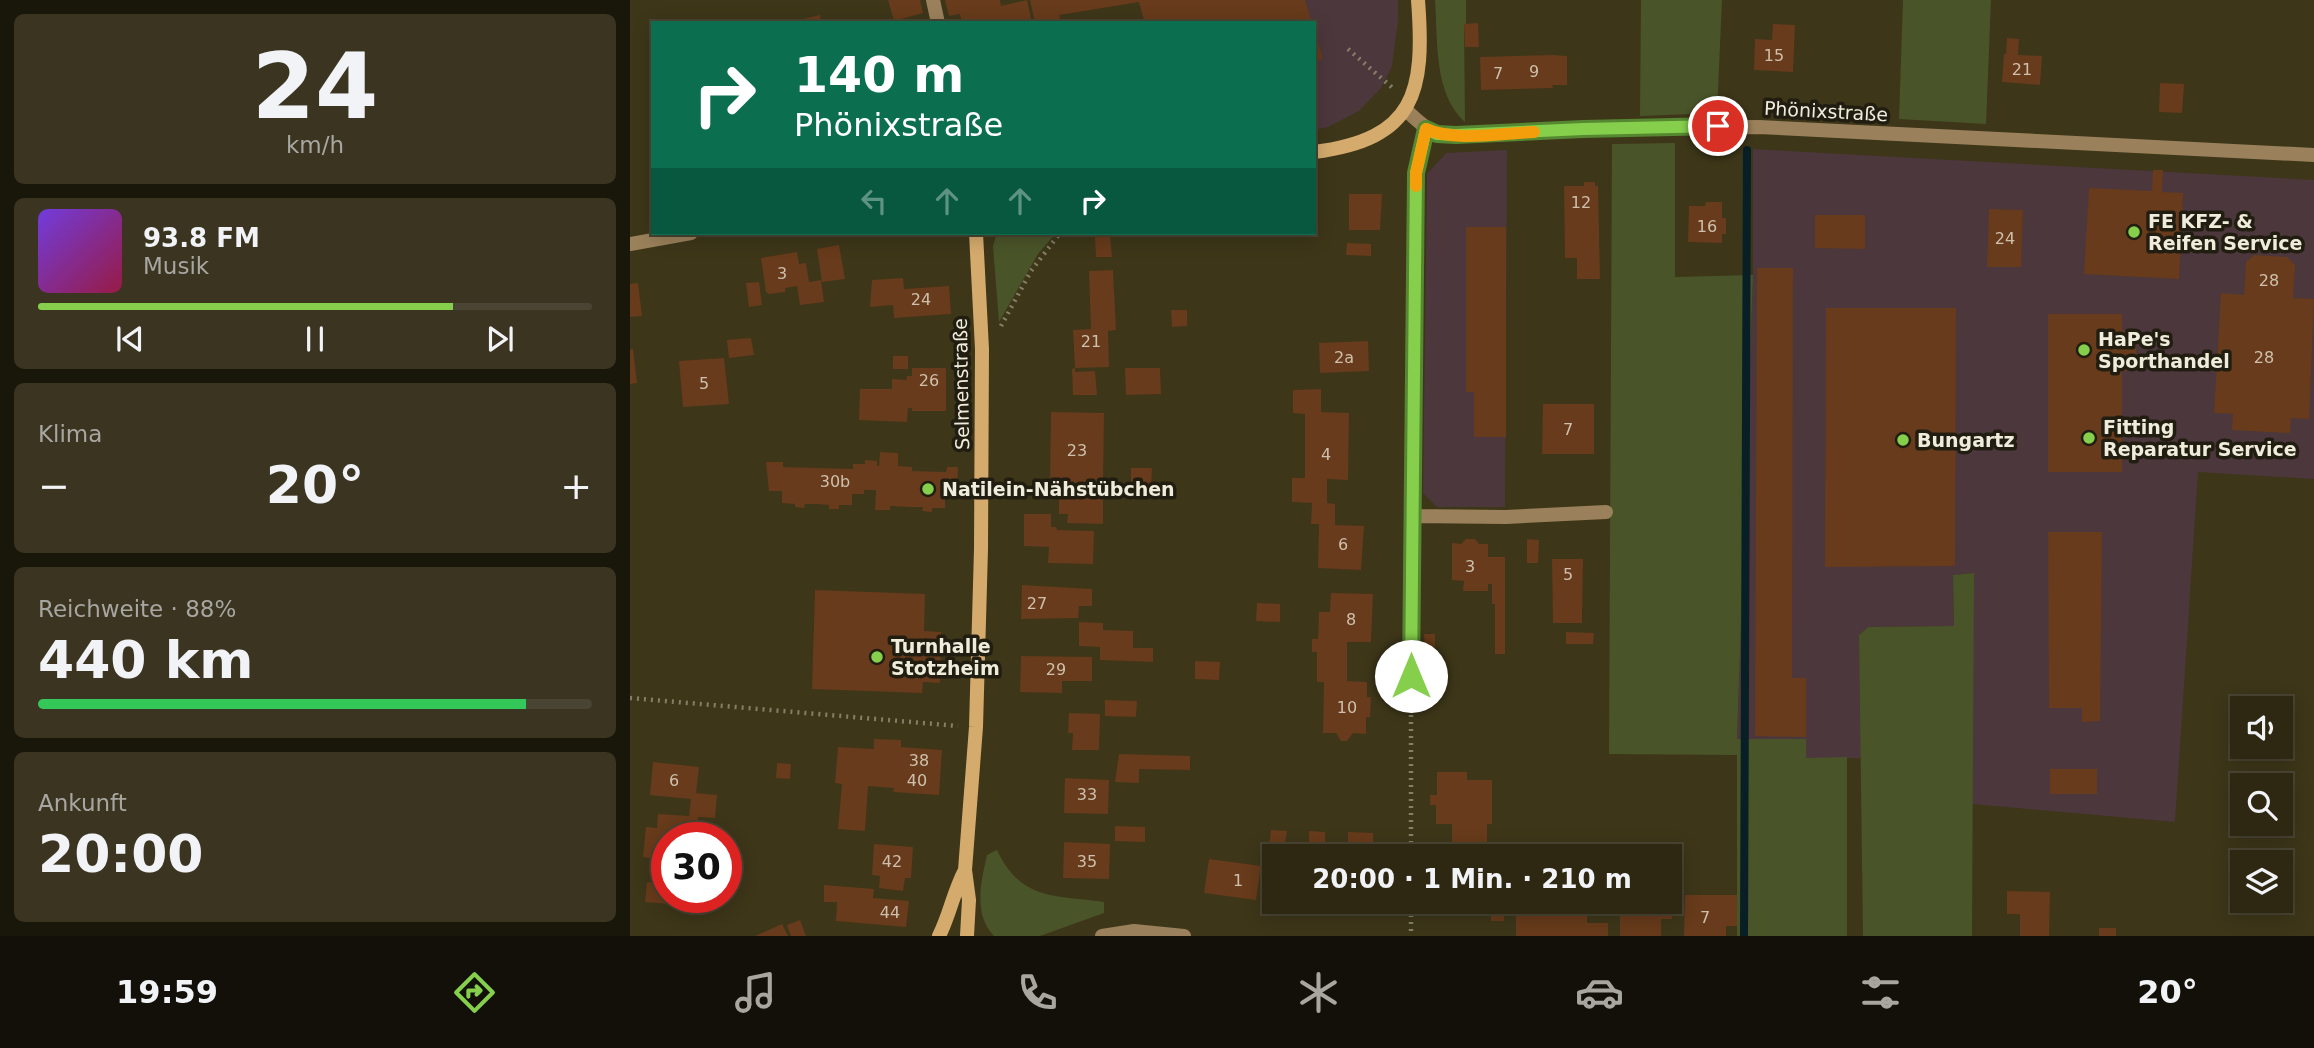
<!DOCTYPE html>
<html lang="de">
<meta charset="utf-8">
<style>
:root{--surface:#2e2813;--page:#3a3421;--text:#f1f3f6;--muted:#a7a6a0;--line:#494433;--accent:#85cf4c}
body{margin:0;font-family:"DejaVu Sans",sans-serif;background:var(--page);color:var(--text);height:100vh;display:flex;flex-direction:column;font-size:26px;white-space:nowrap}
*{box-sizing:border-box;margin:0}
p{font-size:23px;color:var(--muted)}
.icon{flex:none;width:38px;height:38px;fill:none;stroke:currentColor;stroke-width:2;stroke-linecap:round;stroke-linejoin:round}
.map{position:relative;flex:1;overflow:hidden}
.details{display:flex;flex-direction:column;gap:14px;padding:14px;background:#19160a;width:630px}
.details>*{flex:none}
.hud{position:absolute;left:21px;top:21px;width:665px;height:214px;border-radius:0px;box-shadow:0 4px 18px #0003,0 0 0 2px var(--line);background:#0b6e4f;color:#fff;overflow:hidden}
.fabs{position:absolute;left:1600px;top:696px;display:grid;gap:14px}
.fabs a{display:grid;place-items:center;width:63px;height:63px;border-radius:0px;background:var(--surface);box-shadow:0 4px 18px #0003,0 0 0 2px var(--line);font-size:35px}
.speed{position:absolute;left:21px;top:822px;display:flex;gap:14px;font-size:35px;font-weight:700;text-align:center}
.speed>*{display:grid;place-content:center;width:91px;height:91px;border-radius:50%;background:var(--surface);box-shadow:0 4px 18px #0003,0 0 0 2px var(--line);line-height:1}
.speed .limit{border:10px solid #d22;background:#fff;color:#111}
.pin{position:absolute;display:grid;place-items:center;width:60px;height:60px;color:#fff;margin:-30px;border:4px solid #fff;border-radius:50%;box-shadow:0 2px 7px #0007}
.me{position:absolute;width:77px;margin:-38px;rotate:0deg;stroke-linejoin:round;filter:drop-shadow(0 0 5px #0008)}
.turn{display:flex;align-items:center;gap:24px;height:147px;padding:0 28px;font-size:32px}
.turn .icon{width:91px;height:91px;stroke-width:2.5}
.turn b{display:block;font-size:49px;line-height:60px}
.lanes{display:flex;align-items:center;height:66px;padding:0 28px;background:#0003;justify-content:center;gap:35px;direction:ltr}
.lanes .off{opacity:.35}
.big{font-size:52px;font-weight:600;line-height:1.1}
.details .tile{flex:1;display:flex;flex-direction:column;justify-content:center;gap:10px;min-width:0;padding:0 24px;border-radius:10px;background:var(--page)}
.details .dial{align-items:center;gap:0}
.dial b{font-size:91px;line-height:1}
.song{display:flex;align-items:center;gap:21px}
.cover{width:84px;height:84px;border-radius:10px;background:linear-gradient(135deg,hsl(260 70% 55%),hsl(340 70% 35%))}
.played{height:7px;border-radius:4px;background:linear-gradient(90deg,var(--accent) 75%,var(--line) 75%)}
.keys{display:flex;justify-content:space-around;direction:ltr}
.heat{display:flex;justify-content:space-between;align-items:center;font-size:38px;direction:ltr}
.charge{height:10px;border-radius:5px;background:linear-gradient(90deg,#34c759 88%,var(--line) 0)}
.trip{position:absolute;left:632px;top:844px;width:420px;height:70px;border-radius:0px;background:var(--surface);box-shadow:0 4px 18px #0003,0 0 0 2px var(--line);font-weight:600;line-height:70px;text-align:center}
.dock{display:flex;height:112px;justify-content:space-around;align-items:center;background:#121008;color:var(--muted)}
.dock .icon{width:49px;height:49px}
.dock .selected{color:var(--accent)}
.dock b{font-size:32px;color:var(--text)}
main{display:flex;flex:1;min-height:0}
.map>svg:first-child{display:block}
.commercial{fill:#4c373c}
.green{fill:#4a5429}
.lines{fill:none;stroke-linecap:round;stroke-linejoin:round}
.stream{stroke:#081f25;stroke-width:8}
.building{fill:#673b1b}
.path{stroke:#857f67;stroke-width:4.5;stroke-dasharray:2 5;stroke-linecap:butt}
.street{stroke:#9b815b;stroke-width:14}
.secondary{stroke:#d4ab6d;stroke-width:14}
.route-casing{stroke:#568731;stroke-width:18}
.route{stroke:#85cf4c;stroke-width:12}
.slow{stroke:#f59e0b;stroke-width:12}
.poi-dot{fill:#85cf4c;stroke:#211e11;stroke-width:2.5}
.labels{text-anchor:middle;stroke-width:7;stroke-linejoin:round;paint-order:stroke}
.number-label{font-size:16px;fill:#cec0ab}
.street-label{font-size:19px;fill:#f0ecdb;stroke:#211e11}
.poi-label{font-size:19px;font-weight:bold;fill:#f0ecdb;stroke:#211e11;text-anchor:start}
</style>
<main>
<section class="details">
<div class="tile dial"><b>24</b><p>km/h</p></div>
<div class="tile">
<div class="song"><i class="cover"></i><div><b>93.8 FM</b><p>Musik</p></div></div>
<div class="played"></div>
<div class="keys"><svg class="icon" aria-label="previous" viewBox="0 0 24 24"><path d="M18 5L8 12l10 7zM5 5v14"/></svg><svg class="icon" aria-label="pause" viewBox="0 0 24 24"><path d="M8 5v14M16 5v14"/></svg><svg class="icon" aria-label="next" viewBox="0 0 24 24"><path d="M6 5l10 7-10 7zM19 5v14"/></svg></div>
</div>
<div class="tile"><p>Klima</p>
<div class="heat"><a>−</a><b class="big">20°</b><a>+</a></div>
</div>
<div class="tile"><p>Reichweite · 88%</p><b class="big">440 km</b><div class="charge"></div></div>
<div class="tile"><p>Ankunft</p><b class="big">20:00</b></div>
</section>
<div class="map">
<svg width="1684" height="936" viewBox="0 0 1684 936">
<rect width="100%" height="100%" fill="#3d3619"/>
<path class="commercial" d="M508,0H768V21L762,66L751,88L729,111L698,127L684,130V23H515Z
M1123,149L1684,180V479L1568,472L1545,822L1342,804L1343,573L1323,575L1324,626L1238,627L1229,635L1232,758H1176V739L1107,740L1123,275Z
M877,150L875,507H807L793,493L797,174L816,153Z"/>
<path class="green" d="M805,0H836V24H834L835,122C803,94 808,38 805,0Z
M1011,0H1092L1087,113L1010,116Z
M1273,0H1361L1356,124L1269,119Z
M1045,143V277L1123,275L1107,739H1176V758L1217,757V936H1107V755L979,754L982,144Z
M367,233H426L408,254L369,322L363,246Z
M1344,573L1342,936H1233L1229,635L1238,627L1324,626L1323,575Z
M367,850C391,901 425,895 474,902V913L410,936H364C343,914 351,882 357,855Z"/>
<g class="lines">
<path class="stream" d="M1114,936L1117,150"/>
</g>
<path class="building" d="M258,0H290L293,13L264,21Z
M315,0H370L371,6L397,0L402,23H332L330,14L319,16Z
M400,0H675L682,23H515L509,2L429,15L431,23H405Z
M190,15L191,23H161V22Z
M848,23L849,47H835L834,24Z
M1143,24L1165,25L1163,72L1124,70L1125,39L1142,40Z
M685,33L693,59L684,61V33Z
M1377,38L1389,39L1388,55L1412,56L1410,85L1372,82L1374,54H1376Z
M922,55L937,56V85H922L923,88L851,90L850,57Z
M1530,83L1554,84L1552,113L1529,112Z
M1523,170H1533L1532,192L1553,193L1549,279L1454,274L1459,188L1522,191Z
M954,182H965V186H968L970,279H947V258H935L934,186H954Z
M719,194H752L750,230H719Z
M1076,202H1092V218H1096V234H1092V243L1058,242L1059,206H1075Z
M1359,209L1393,210L1391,267H1357Z
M1185,215H1235V249L1185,248Z
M836,227H876V437H844V392H836Z
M480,235L482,257H466L465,236Z
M717,243L741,244V256L716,255Z
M209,245L215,279L192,282L187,249Z
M167,252L169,264L176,263L179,282L191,280L194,302L170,305L167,286L155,288V292L139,294L136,292L131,258Z
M1624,255L1657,257L1665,265L1663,298L1684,299L1679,419L1661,418L1660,433L1602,430L1603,414L1584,413L1591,293L1614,295L1616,262Z
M1127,268H1163L1162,678H1176V737L1125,736Z
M483,270L486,330L478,331L479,367L445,368L443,330L461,329L459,271Z
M273,278L274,289L319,286L321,314L264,318L263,305L240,307L242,280Z
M129,282L132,305L119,307L116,283Z
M8,283L12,316L0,317V284Z
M1196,308H1326L1325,566L1195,567Z
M541,310H557V326L542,327Z
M1418,314H1492V331H1506V371H1492V472H1418Z
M121,338L124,355L99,358L97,340Z
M738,341L739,371L690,373L689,343Z
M3,349L7,383L0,384V350Z
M263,356H278V369H263Z
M94,358L99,404L53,407L49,361Z
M282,368H316V411H282V408H278L277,422L229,420L230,389H262V379L276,380L277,376H282Z
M445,368V372L465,371L467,395H443L442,369Z
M495,368H530L531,394L496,395Z
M691,389V412L719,413L718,480L697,479V503L705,504V525L734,526L731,570L688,568L689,524H681L682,503L662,502V478H675V414L663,413V390Z
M913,404H964V454H912Z
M421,412L474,413L473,487H480V499H473V524L437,523L438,514H429V499L470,498H450V486L420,485Z
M250,452L268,453V466L282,467V471L316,472L317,467H328L327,497L315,496V508H302V512L292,511L293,507H280L260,506V510H245L246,490H234V494H222V505H209V509H199V505L187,504H175L174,508L165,507V504L152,503V491H139L136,462H153V467L223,469V464H235V460L247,461V466H249Z
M501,468H522L521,488H501Z
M394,514H421V527H426L427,530L464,531L463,564L418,563L419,547L394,546Z
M1418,532H1472L1470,721L1452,722V708H1419Z
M836,539H845L849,544H858V557H875V654H865V604H862V584H858V591H833L834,581L822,580V543L831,544Z
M897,539L909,540L908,563H897Z
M922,559H953L952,623H923Z
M392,585L462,589V606H449L448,618L391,619Z
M185,590L295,594L294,631L311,632L310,683L293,682L292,693L182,689Z
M701,593L743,594L741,642H717V681L737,682V697H741L740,717H736V734L723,733L717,741H711L706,733H693L694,682H687V652H682V639H688L689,612H700Z
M627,603L650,604V622L626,621Z
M449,622L473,623V630L503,631V648H523V662L470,660V647L449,646Z
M936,632L964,633L963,644H936Z
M794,634H805V653H795Z
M391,656L462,657V681H432V693L390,692Z
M565,661L590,662L589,680L565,679Z
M475,700L507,701L506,717L475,716Z
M439,713L470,714L469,750H442L443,733H438Z
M244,739L271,740V747L312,750L309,795L263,792L264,788L238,786L235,831L208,829L212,784L205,783L208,747L244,749Z
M489,754L560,756V770L509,769V783L485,782Z
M23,762L69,767L66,793L87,795L85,818L68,817L66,838H37V860L13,857L16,827L27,828L28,814L59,816L61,799L20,795Z
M147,763L161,764L160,779L146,778Z
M1420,769H1467V794H1420Z
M807,772H837V780H862V824H857V842H822V824H806V805H800V795H807Z
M435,778L479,780L478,814L434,813Z
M485,826L515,827V842L485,841Z
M641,830L657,831L653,856H644V870L636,868Z
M679,831L695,832V852L679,851Z
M718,832L743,833V844L752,845V856H718Z
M434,842L480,844L479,879L433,878Z
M244,844L283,847L281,878H275L273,891L249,888L250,876L242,875Z
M579,859L631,866L626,900L574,893Z
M1040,879H1042V919H1031V936H990V901H1040Z
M17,882L37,884V898H52L51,905L15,902Z
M194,885L244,889L243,898L279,901L276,927L206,921L207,902H194Z
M1377,891L1420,892L1419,936H1390V914H1377Z
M1055,895H1107V926H1096V936H1054Z
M861,901H874V921H861Z
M922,901H957V923H978V936H886V906H922Z
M170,920L176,936H161L157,925Z
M152,924L158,936H125Z
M1469,928H1486V936H1469Z"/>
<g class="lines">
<path class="path" d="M718,49L765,90
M371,326L401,271L430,233
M781,694V856
M0,698L328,726
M781,901V936"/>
<path class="street" d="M303,0L308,23
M776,110C794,127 800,134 826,135L953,129L1129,127L1684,155
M0,244L61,233
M782,516L876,517L976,512
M781,676L786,173L796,129
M472,936L504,931L554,936"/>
<path class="secondary" d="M684,152C786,139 795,92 788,0
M309,936C320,914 323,893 335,870
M337,936L339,900L335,870L346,727L351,549L352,349L346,233"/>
</g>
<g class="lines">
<defs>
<path id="route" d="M781,676L786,173L796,129L807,134L826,135L953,129L1088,126"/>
</defs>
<use href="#route" class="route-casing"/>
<use href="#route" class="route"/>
<path class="slow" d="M786,186V173L796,129C824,142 872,133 904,132"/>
</g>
<g class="poi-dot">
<circle cx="1504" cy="232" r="7"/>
<circle cx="1454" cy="350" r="7"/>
<circle cx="1459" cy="438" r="7"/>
<circle cx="1273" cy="440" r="7"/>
<circle cx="298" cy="489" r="7"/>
<circle cx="247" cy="657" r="7"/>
</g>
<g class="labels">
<g class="number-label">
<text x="1144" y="61">15</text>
<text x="1392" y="75">21</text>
<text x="904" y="77">9</text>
<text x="868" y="79">7</text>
<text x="951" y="208">12</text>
<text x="1077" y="232">16</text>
<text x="1375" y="244">24</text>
<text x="152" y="279">3</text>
<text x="1639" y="286">28</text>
<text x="291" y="305">24</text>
<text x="461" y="347">21</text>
<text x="714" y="363">2a</text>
<text x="1634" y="363">28</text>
<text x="299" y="386">26</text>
<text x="74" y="389">5</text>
<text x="938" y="435">7</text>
<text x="447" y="456">23</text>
<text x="696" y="460">4</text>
<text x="205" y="487">30b</text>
<text x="713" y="550">6</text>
<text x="840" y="572">3</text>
<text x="938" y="580">5</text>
<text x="407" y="609">27</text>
<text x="721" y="625">8</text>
<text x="426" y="675">29</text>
<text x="717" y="713">10</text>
<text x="289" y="766">38</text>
<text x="44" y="786">6</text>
<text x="287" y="786">40</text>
<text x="457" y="800">33</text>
<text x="262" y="867">42</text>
<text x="457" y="867">35</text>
<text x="608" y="886">1</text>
<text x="260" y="918">44</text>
<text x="1075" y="923">7</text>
</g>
<g class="street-label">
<text transform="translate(1196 111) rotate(3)" y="7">Phönixstraße</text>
<text transform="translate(331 384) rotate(-91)" y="7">Selmenstraße</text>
</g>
<g class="poi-label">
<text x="1518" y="228">FE KFZ- &amp;<tspan x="1518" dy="22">Reifen Service</tspan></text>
<text x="1468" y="346">HaPe's<tspan x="1468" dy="22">Sporthandel</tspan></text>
<text x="1473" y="434">Fitting<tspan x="1473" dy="22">Reparatur Service</tspan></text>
<text x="1287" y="447">Bungartz</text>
<text x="312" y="496">Natilein-Nähstübchen</text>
<text x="261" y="653">Turnhalle<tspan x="261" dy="22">Stotzheim</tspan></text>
</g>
</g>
</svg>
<div class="fabs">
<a><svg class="icon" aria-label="sound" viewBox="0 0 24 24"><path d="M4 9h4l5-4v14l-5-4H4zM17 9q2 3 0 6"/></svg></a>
<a><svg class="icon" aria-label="search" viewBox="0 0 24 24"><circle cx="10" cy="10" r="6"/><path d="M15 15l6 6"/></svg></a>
<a><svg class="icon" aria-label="layers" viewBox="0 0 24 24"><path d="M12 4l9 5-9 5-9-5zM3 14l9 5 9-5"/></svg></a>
</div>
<div class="speed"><div class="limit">30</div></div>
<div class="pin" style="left:1088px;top:126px;background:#d93025"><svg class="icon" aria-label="arrive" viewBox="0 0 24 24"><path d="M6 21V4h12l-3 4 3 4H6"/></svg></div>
<svg class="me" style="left:781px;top:676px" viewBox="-20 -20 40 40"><circle r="19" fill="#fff"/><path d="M0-13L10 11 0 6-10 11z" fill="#85cf4c"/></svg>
<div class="trip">20:00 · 1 Min. · 210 m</div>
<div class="hud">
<div class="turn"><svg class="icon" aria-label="right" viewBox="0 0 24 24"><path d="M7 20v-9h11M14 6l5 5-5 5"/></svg><div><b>140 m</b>Phönixstraße</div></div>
<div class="lanes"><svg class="icon off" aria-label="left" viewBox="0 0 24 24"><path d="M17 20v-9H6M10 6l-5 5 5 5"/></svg><svg class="icon off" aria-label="ahead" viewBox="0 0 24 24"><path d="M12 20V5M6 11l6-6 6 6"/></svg><svg class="icon off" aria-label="ahead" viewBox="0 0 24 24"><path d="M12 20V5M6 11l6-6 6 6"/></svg><svg class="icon" aria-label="right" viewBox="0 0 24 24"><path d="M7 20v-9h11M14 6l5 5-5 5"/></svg></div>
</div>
</div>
</main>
<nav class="dock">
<b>19:59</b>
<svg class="icon selected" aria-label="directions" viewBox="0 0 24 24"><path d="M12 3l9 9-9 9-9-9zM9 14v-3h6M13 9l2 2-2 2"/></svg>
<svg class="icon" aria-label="music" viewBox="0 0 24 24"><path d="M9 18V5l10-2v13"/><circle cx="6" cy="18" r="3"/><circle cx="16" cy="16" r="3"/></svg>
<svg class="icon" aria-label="phone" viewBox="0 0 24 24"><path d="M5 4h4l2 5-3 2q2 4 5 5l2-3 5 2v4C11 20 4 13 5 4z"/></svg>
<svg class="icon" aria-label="climate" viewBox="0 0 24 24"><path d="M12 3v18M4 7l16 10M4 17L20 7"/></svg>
<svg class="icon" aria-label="car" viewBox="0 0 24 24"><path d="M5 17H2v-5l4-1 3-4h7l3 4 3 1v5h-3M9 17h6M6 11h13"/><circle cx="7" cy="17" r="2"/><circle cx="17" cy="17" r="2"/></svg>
<svg class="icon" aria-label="filters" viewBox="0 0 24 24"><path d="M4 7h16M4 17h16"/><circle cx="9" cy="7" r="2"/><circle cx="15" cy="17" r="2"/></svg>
<b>20°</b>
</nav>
